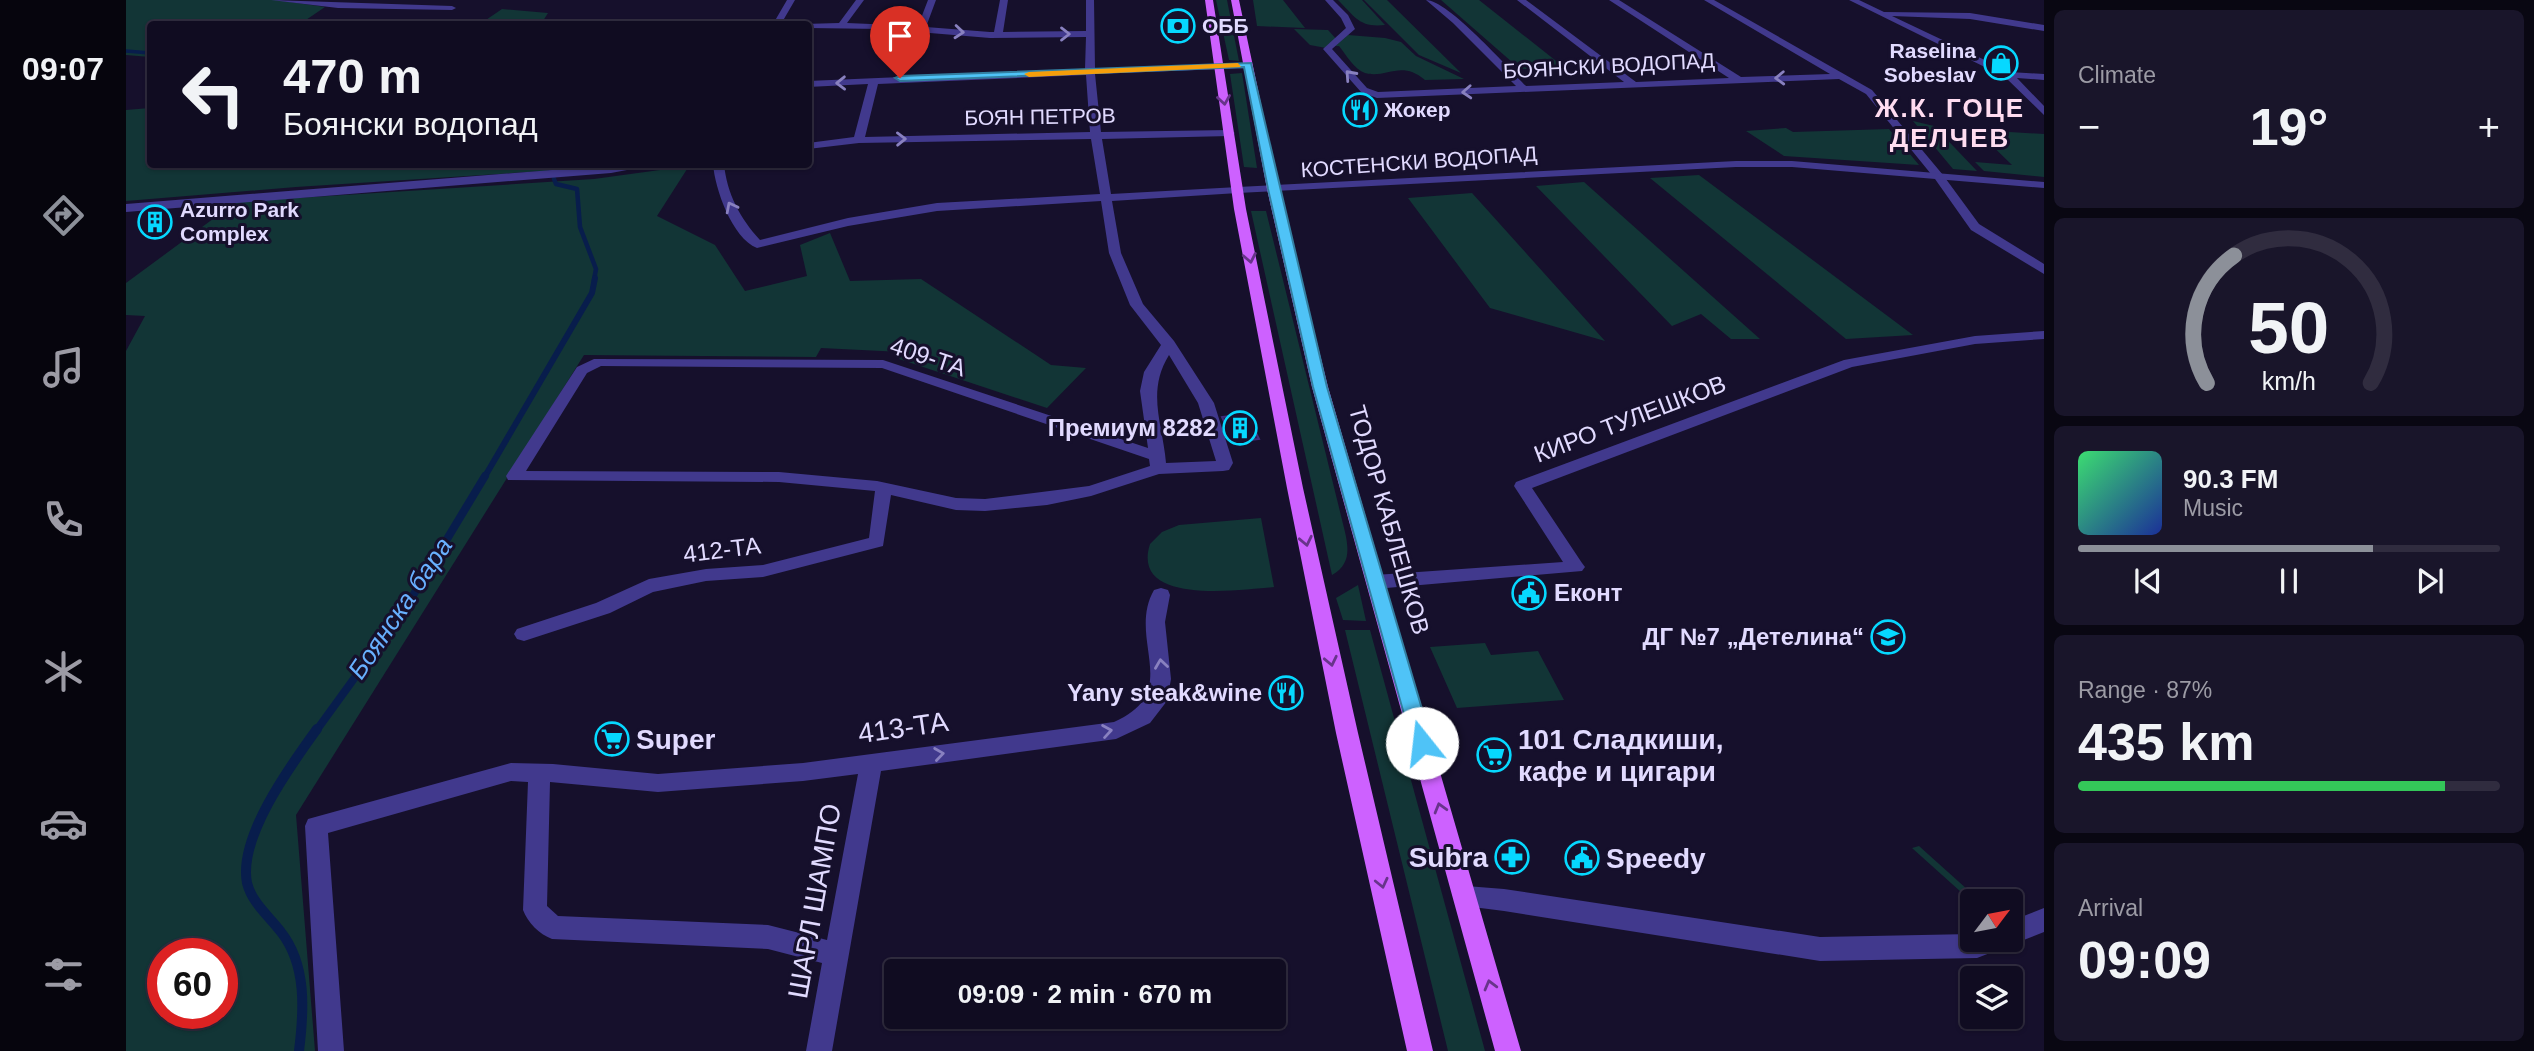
<!DOCTYPE html>
<meta charset="utf-8">
<style>
:root{--surface:#100c21;--page:#19152a;--text:#f1f3f6;--muted:#9c9ba5;--line:#302c3f;--accent:#8c9099}
body{margin:0;font-family:Arial,sans-serif;background:var(--page);color:var(--text);height:100vh;display:flex;flex-direction:column;font-size:26px;white-space:nowrap}
*{box-sizing:border-box;margin:0}
p{font-size:23px;color:var(--muted)}
.icon{flex:none;width:38px;height:38px;fill:none;stroke:currentColor;stroke-width:2;stroke-linecap:round;stroke-linejoin:round}
.map{position:relative;flex:1;overflow:hidden}
.drawer{display:flex;flex-direction:column;gap:10px;padding:10px;background:#090712;width:490px}
.drawer>*{flex:none}
.top-card{position:absolute;left:21px;top:21px;width:665px;height:147px;border-radius:7px;box-shadow:0 2px 5px #0004,0 0 0 2px var(--line);background:#100c21;color:var(--text);overflow:hidden}
.needle{width:46px;rotate:58deg}
.buttons{position:absolute;left:1834px;top:889px;display:grid;gap:14px}
.buttons a{display:grid;place-items:center;width:63px;height:63px;border-radius:7px;background:var(--surface);box-shadow:0 2px 5px #0004,0 0 0 2px var(--line);font-size:35px}
.speed{position:absolute;left:21px;top:938px;display:flex;gap:14px;font-size:35px;font-weight:700;text-align:center}
.speed>*{display:grid;place-content:center;width:91px;height:91px;border-radius:50%;background:var(--surface);box-shadow:0 2px 5px #0004,0 0 0 2px var(--line);line-height:1}
.speed .limit{border:10px solid #d22;background:#fff;color:#111}
.pin{position:absolute;display:grid;place-items:center;width:60px;height:60px;color:#fff;margin:-72px -30px;border-radius:50% 50% 50% 0;rotate:-45deg;box-shadow:0 0 7px #0007}
.pin .icon{rotate:45deg}
.me{position:absolute;width:77px;margin:-38px;rotate:344deg;stroke-linejoin:round;filter:drop-shadow(0 0 5px #0008)}
.turn{display:flex;align-items:center;gap:24px;height:147px;padding:0 21px;font-size:32px}
.turn .icon{width:91px;height:91px;stroke-width:2.5}
.turn b{display:block;font-size:49px;line-height:60px}
.big{font-size:52px;font-weight:700;line-height:1.1}
.drawer .tile{flex:1;display:flex;flex-direction:column;justify-content:center;gap:10px;min-width:0;padding:0 24px;border-radius:10px;background:var(--page)}
.drawer .dial{align-items:center;gap:0}
.dial svg{height:182px;overflow:visible;fill:none;stroke:var(--line);stroke-width:7;stroke-linecap:round;text-anchor:middle}
.dial text{fill:var(--text);stroke:none}
.song{display:flex;align-items:center;gap:21px}
.cover{width:84px;height:84px;border-radius:10px;background:linear-gradient(135deg,hsl(140 70% 55%),hsl(230 70% 35%))}
.played{height:7px;border-radius:4px;background:linear-gradient(90deg,var(--accent) 70%,var(--line) 70%)}
.keys{display:flex;justify-content:space-around;direction:ltr}
.heat{display:flex;justify-content:space-between;align-items:center;font-size:38px;direction:ltr}
.charge{height:10px;border-radius:5px;background:linear-gradient(90deg,#34c759 87%,var(--line) 0)}
.trip{position:absolute;left:758px;top:959px;width:402px;height:70px;border-radius:7px;background:var(--surface);box-shadow:0 2px 5px #0004,0 0 0 2px var(--line);font-weight:700;line-height:70px;text-align:center}
main{display:flex;flex:1;min-height:0}
.tab-bar{display:flex;flex-direction:column;width:126px;justify-content:space-around;align-items:center;background:#06050d;color:var(--muted)}
.tab-bar .icon{width:49px;height:49px}
.tab-bar .active{color:var(--accent)}
.tab-bar b{font-size:32px;color:var(--text)}
.map>svg:first-child{display:block}
.green{fill:#123536;fill-rule:evenodd}
.lines{fill:none;stroke-linecap:round;stroke-linejoin:round}
.stream-far4{stroke:#081d4c;stroke-width:3.5}
.stream-far3{stroke:#081d4c;stroke-width:4.5}
.stream-far2{stroke:#081d4c;stroke-width:6}
.stream-far1{stroke:#081d4c;stroke-width:8}
.stream{stroke:#081d4c;stroke-width:10}
.building{fill:#281b4e;stroke:#402c7b;stroke-width:2}
.minor{fill:#41398d;fill-rule:evenodd}
.tertiary{fill:#41398d;fill-rule:evenodd}
.primary{fill:#cd61ff;fill-rule:evenodd}
.oneway{stroke:#8981c0}
.oneway2{stroke:#68348b}
.route{fill:#4fc3f7;stroke:#337fa1;stroke-width:2}
.slow{fill:#f59e0b}
.labels{text-anchor:middle;stroke-width:6;stroke-linejoin:round;paint-order:stroke}
.far-poi-label{font-size:21px;font-weight:bold;fill:#e1daff;stroke:#16102c;text-anchor:start}
.far-street-label{font-size:21px;fill:#e1daff;stroke:#16102c}
.street-label{font-size:24px;fill:#e1daff;stroke:#16102c}
.poi-label{font-size:24px;font-weight:bold;fill:#e1daff;stroke:#16102c;text-anchor:end}
.far-district-label{font-size:26px;font-weight:bold;letter-spacing:2px;fill:#ffdcf0;stroke:#16102c}
.water-label{font-size:26px;font-style:italic;fill:#68b0ff;stroke:#16102c}
.near-street-label{font-size:28px;fill:#e1daff;stroke:#16102c}
.near-poi-label{font-size:28px;font-weight:bold;fill:#e1daff;stroke:#16102c;text-anchor:start}
</style>
<main>
<nav class="tab-bar">
<b>09:07</b>
<svg class="icon active" aria-label="directions" viewBox="0 0 24 24"><path d="M12 3l9 9-9 9-9-9zM9 14v-3h6M13 9l2 2-2 2"/></svg>
<svg class="icon" aria-label="music" viewBox="0 0 24 24"><path d="M9 18V5l10-2v13"/><circle cx="6" cy="18" r="3"/><circle cx="16" cy="16" r="3"/></svg>
<svg class="icon" aria-label="phone" viewBox="0 0 24 24"><path d="M5 4h4l2 5-3 2q2 4 5 5l2-3 5 2v4C11 20 4 13 5 4z"/></svg>
<svg class="icon" aria-label="climate" viewBox="0 0 24 24"><path d="M12 3v18M4 7l16 10M4 17L20 7"/></svg>
<svg class="icon" aria-label="car" viewBox="0 0 24 24"><path d="M5 17H2v-5l4-1 3-4h7l3 4 3 1v5h-3M9 17h6M6 11h13"/><circle cx="7" cy="17" r="2"/><circle cx="17" cy="17" r="2"/></svg>
<svg class="icon" aria-label="filters" viewBox="0 0 24 24"><path d="M4 7h16M4 17h16"/><circle cx="9" cy="7" r="2"/><circle cx="15" cy="17" r="2"/></svg>
</nav>
<div class="map">
<svg width="1918" height="1051" viewBox="0 0 1918 1051">
<rect width="100%" height="100%" fill="#16102c"/>
<path class="green" d="M0,0H150L199,7L174,24H24V57L0,55Z
M1090,0H1101L1113,61L1103,60Z
M1127,0H1157L1179,28L1131,26Z
M1212,0H1236L1259,25C1234,28 1229,17 1212,0Z
M1238,0H1261L1335,73L1293,55Z
M1315,0H1353L1439,68L1394,69Z
M376,9L422,13L415,24H354Z
M1168,29L1202,30L1212,41L1200,48L1184,45Z
M1222,35L1259,38L1275,42L1290,56L1338,79L1299,80C1275,59 1260,79 1239,73C1229,70 1220,55 1213,46H1209Z
M1116,73L1131,168L1118,167L1104,74Z
M24,108V164L512,165L170,187L0,201V110Z
M1787,121L1808,126L1851,171L1827,169Z
M1660,128L1667,132L1763,129L1793,165L1658,156L1620,131Z
M1850,130L1918,134V177L1858,171L1849,162L1886,165Z
M563,166L531,216L589,245L619,291L681,276L674,245L704,233L724,281L795,279L925,365L960,368L921,408L773,359L776,352L695,348L690,357L458,355L170,815L189,1051H0V351L19,316L0,315V283L110,202L468,179ZM37,954H96V1013H37Z
M1573,175L1787,335L1720,339L1524,178Z
M1458,182L1634,339H1605L1575,314L1546,326L1410,186Z
M1346,193L1479,341L1364,308L1282,198Z
M1125,211H1140L1219,532C1223,550 1224,565 1206,575Z
M1135,518L1148,587C1117,589 1004,607 1024,544L1036,532L1053,525Z
M1232,585L1240,621L1217,620L1210,598Z
M1219,630H1244L1359,1051H1322Z
M1359,643L1365,655L1412,651L1438,700L1331,708L1304,647Z
M1793,846L1852,899L1853,901H1845L1786,848Z"/>
<g class="lines">
<path class="stream-far4" d="M0,51L24,53"/>
<path class="stream-far3" d="M416,164L426,170
M428,179L430,184L451,189L454,227L470,269L468,280"/>
<path class="stream-far2" d="M358,478L466,293L469,278"/>
<path class="stream-far1" d="M190,731L280,607L359,476"/>
<path class="stream" d="M173,1051C178,1011 181,965 155,932C143,916 126,903 121,883C112,837 165,765 191,729"/>
</g>
<path class="building" d="M1120,414L1133,439L1108,442L1096,417Z"/>
<g class="lines">
<path class="minor" d="M145,0L326,6L330,8L326,10L212,8Z
M661,0H669L655,24H647Z
M730,0H738L721,23L792,26L802,0H810L800,27L864,32H868L874,0H882L877,32L960,31V0H968L969,69L1125,63L1127,65L1122,68L969,74L975,132L1104,130L1109,133L1104,136L976,139L985,194L1112,187L1118,190L1112,193L986,201L995,253L1017,304L1048,341L1088,403L1107,463L1103,470L1097,471L1033,474L965,496L921,505L859,511L830,510L765,495L757,546L637,577L580,581L527,592L484,613L398,641L391,639L388,634L391,629L470,603L523,579L580,569L637,565L743,538L749,491L653,482L382,480L380,476L451,367L468,359L757,360L1022,448L1014,391L1018,372L1035,345L1004,305L983,253L975,201L811,211L722,226L631,248C606,238 589,189 587,164H598C601,194 614,218 634,240L722,218L811,203L974,194L965,139L733,143L682,149V143L728,137L742,84L682,87V81L959,69L960,37L864,38L756,29L682,28V24H678L713,23ZM960,75L964,132L739,137L752,84ZM1043,355L1072,403L1090,461L1040,463C1037,425 1020,392 1043,355ZM475,366L756,368L1023,459L1024,466L963,486L859,499L830,498L751,481L653,472L400,471L461,373Z
M1199,0H1207L1222,15L1229,29L1206,49L1241,88L1252,92L1390,86L1327,23L1300,0C1322,0 1382,68 1400,86L1498,82L1391,0H1400L1510,82L1603,78L1483,0H1493L1615,77L1704,74L1578,0H1588L1746,90L1817,175L1853,224L1918,264V274L1845,230L1809,179L1740,94L1713,79L1251,98L1235,92L1197,49L1220,28L1215,18Z
M1723,0H1733L1758,12L1844,13L1918,25V31L1844,19L1766,16L1884,72L1918,74V80L1891,78L1918,106V115L1879,77Z
M501,164H533L485,173L0,212V204Z
M1918,331V339L1849,344L1726,367L1406,488L1456,563L1459,567L1456,571L1249,589L1242,587L1240,582L1242,577L1249,575L1437,562L1388,486L1390,482L1718,360L1849,336Z
M1035,588L1042,590L1044,595L1039,622L1045,679L1041,701L1024,723L990,739L755,771L706,1051H680L696,963L642,949L426,939C413,934 402,923 397,910L402,782L385,781L202,833L218,1051H192L179,826L182,819L385,763L427,764L532,774L677,763L988,722C1058,692 1000,639 1028,590ZM732,774L701,940L642,925L432,916L421,906L424,782L532,792L677,781Z
M1340,886L1378,889L1694,937L1846,934V940H1885V921L1918,908V932L1885,945L1879,943L1877,948L1851,958L1694,961L1378,911L1331,905L1328,897L1331,889Z"/>
<path class="tertiary" d="M1610,161H1666L1918,182V188L1666,167H1610L1112,193L1106,190L1112,187Z"/>
<path class="primary" d="M1079,0H1087L1120,209L1177,488L1232,733L1307,1051H1281L1210,733L1161,488L1108,209Z
M1105,0H1113L1153,189L1202,387L1395,1051H1369L1186,387L1141,189Z"/>
</g>
<defs><path id="oneway-chevron" d="M-2-3.5L2.5 0L-2 3.5" fill="none" stroke-width="1.6" stroke-linecap="round" stroke-linejoin="round" transform="scale(1.75)"/></defs>
<g class="oneway">
<use href="#oneway-chevron" transform="translate(833 32) rotate(5)"/>
<use href="#oneway-chevron" transform="translate(939 34)"/>
<use href="#oneway-chevron" transform="translate(1224 75) rotate(-132)"/>
<use href="#oneway-chevron" transform="translate(1654 78) rotate(178)"/>
<use href="#oneway-chevron" transform="translate(715 83) rotate(179)"/>
<use href="#oneway-chevron" transform="translate(1341 92) rotate(177)"/>
<use href="#oneway-chevron" transform="translate(775 139) rotate(-1)"/>
<use href="#oneway-chevron" transform="translate(605 207) rotate(-117)"/>
<use href="#oneway-chevron" transform="translate(1035 664) rotate(-98)"/>
<use href="#oneway-chevron" transform="translate(981 731) rotate(-9)"/>
<use href="#oneway-chevron" transform="translate(813 754) rotate(-8)"/>
</g>
<g class="oneway2">
<use href="#oneway-chevron" transform="translate(1098 100) rotate(81)"/>
<use href="#oneway-chevron" transform="translate(1124 258) rotate(79)"/>
<use href="#oneway-chevron" transform="translate(1180 541) rotate(78)"/>
<use href="#oneway-chevron" transform="translate(1205 661) rotate(78)"/>
<use href="#oneway-chevron" transform="translate(1314 808) rotate(-106)"/>
<use href="#oneway-chevron" transform="translate(1256 883) rotate(77)"/>
<use href="#oneway-chevron" transform="translate(1364 985) rotate(-105)"/>
</g>
<path class="route" d="M1125,63L1201,387L1306,743L1303,749L1296,751L1289,749L1286,743L1187,387L1142,189L1118,67L774,81L769,78L774,76Z"/>
<path class="slow" d="M1112,63L1115,67L903,77L898,74L903,72Z"/>
<defs>
<symbol id="bank-ring" viewBox="-11 -11 22 22"><circle r="9.5" fill="#16102c" stroke="#06d8ff" stroke-width="1.5"/><path d="M-6-4H6V4H-6ZM0-2.3a2.3 2.3 0 1 0 0 4.6a2.3 2.3 0 1 0 0-4.6Z" fill="#06d8ff"/></symbol>
<symbol id="shop-ring" viewBox="-11 -11 22 22"><circle r="9.5" fill="#16102c" stroke="#06d8ff" stroke-width="1.5"/><path d="M-5-2.5h2.3a2.7 3.5 0 0 1 5.4 0H5L5.5 6h-11ZM-1.5-2.5h3a1.5 2.3 0 0 0-3 0Z" fill="#06d8ff"/></symbol>
<symbol id="restaurant-ring" viewBox="-11 -11 22 22"><circle r="9.5" fill="#16102c" stroke="#06d8ff" stroke-width="1.5"/><path d="M-5-6h1v4h1v-4h1v4h1v-4h1v5L-1.5 .5V6h-2V.5L-5-1ZM5-6V6H3V1.5H1.5Q1.5-4 5-6Z" fill="#06d8ff"/></symbol>
<symbol id="building-ring" viewBox="-11 -11 22 22"><circle r="9.5" fill="#16102c" stroke="#06d8ff" stroke-width="1.5"/><path d="M-4-6H4V6H1V3H-1V6H-4ZM-2.5-4.3h1.7v1.8h-1.7ZM.8-4.3h1.7v1.8H.8ZM-2.5-1h1.7V.8h-1.7ZM.8-1h1.7V.8H.8Z" fill="#06d8ff"/></symbol>
<symbol id="civic-ring" viewBox="-11 -11 22 22"><circle r="9.5" fill="#16102c" stroke="#06d8ff" stroke-width="1.5"/><path d="M-.6-6.5H3V-4.5H.6V-3L4-1V1h2V6H-6V1h2V-1L-.6-3ZM-1.2 2.5V6h2.4V2.5Z" fill="#06d8ff"/></symbol>
<symbol id="school-ring" viewBox="-11 -11 22 22"><circle r="9.5" fill="#16102c" stroke="#06d8ff" stroke-width="1.5"/><path d="M0-5L7-2L0 1L-7-2ZM-4 1L0 2.5L4 1V4Q0 6-4 4Z" fill="#06d8ff"/></symbol>
<symbol id="supermarket-ring" viewBox="-11 -11 22 22"><circle r="9.5" fill="#16102c" stroke="#06d8ff" stroke-width="1.5"/><path d="M-6-5.5h2.5l.6 2H6L4.5 2H-2.5L-4.4-4H-6ZM-1.5 3.2a1.3 1.3 0 1 0 .1 0ZM3 3.2a1.3 1.3 0 1 0 .1 0Z" fill="#06d8ff"/></symbol>
<symbol id="pharmacy-ring" viewBox="-11 -11 22 22"><circle r="9.5" fill="#16102c" stroke="#06d8ff" stroke-width="1.5"/><path d="M-2-6h4v4h4v4h-4v4h-4v-4h-4v-4h4Z" fill="#06d8ff"/></symbol>
</defs>
<g fill-rule="evenodd">
<use href="#bank-ring" x="1033" y="7" width="38" height="38"/>
<use href="#shop-ring" x="1856" y="44" width="38" height="38"/>
<use href="#restaurant-ring" x="1215" y="91" width="38" height="38"/>
<use href="#building-ring" x="10" y="203" width="38" height="38"/>
<use href="#building-ring" x="1095" y="409" width="38" height="38"/>
<use href="#civic-ring" x="1384" y="574" width="38" height="38"/>
<use href="#school-ring" x="1743" y="618" width="38" height="38"/>
<use href="#restaurant-ring" x="1141" y="674" width="38" height="38"/>
<use href="#supermarket-ring" x="467" y="720" width="38" height="38"/>
<use href="#supermarket-ring" x="1349" y="736" width="38" height="38"/>
<use href="#pharmacy-ring" x="1367" y="838" width="38" height="38"/>
<use href="#civic-ring" x="1437" y="839" width="38" height="38"/>
</g>
<g class="labels">
<g class="far-poi-label">
<text x="1076" y="33">ОББ</text>
<text x="1850" y="58" text-anchor="end">Raselina<tspan x="1850" dy="24">Sobeslav</tspan></text>
<text x="1258" y="117">Жокер</text>
<text x="54" y="217">Azurro Park<tspan x="54" dy="24">Complex</tspan></text>
</g>
<g class="far-street-label">
<text transform="translate(1483 66) rotate(-3)" y="7">БОЯНСКИ ВОДОПАД</text>
<text transform="translate(914 117) rotate(-1)" y="7">БОЯН ПЕТРОВ</text>
<text transform="translate(1293 162) rotate(-4)" y="7">КОСТЕНСКИ ВОДОПАД</text>
</g>
<g class="street-label">
<text transform="translate(802 357) rotate(18)" y="8">409-ТА</text>
<text transform="translate(1504 419) rotate(-21)" y="8">КИРО ТУЛЕШКОВ</text>
<text transform="translate(1263 520) rotate(74)" y="8">ТОДОР КАБЛЕШКОВ</text>
<text transform="translate(596 550) rotate(-7)" y="8">412-ТА</text>
</g>
<g class="poi-label">
<text x="1090" y="436">Премиум 8282</text>
<text x="1428" y="601" text-anchor="start">Еконт</text>
<text x="1738" y="645">ДГ №7 „Детелина“</text>
<text x="1136" y="701">Yany steak&amp;wine</text>
</g>
<g class="far-district-label">
<text x="1824" y="117">Ж.К. ГОЦЕ<tspan x="1824" dy="30">ДЕЛЧЕВ</tspan></text>
</g>
<g class="water-label">
<text transform="translate(274 608) rotate(-56)" y="9">Боянска бара</text>
</g>
<g class="near-street-label">
<text transform="translate(777 727) rotate(-8)" y="10">413-ТА</text>
<text transform="translate(688 901) rotate(-80)" y="10">ШАРЛ ШАМПО</text>
</g>
<g class="near-poi-label">
<text x="510" y="749">Super</text>
<text x="1392" y="749">101 Сладкиши,<tspan x="1392" dy="32">кафе и цигари</tspan></text>
<text x="1362" y="867" text-anchor="end">Subra</text>
<text x="1480" y="868">Speedy</text>
</g>
</g>
</svg>
<div class="buttons">
<a><svg class="needle" viewBox="-14 -14 28 28"><path d="M0-13l5 13h-10z" fill="#e53935"/><path d="M0 13l5-13h-10z" fill="#9c9ba5"/></svg></a>
<a><svg class="icon" aria-label="layers" viewBox="0 0 24 24"><path d="M12 4l9 5-9 5-9-5zM3 14l9 5 9-5"/></svg></a>
</div>
<div class="speed"><div class="limit">60</div></div>
<div class="pin" style="left:774px;top:78px;background:#d93025"><svg class="icon" aria-label="arrive" viewBox="0 0 24 24"><path d="M6 21V4h12l-3 4 3 4H6"/></svg></div>
<svg class="me" style="left:1296px;top:743px" viewBox="-20 -20 40 40"><circle r="19" fill="#fff"/><path d="M0-13L10 11 0 6-10 11z" fill="#4fc3f7"/></svg>
<div class="trip">09:09 · 2 min · 670 m</div>
<div class="top-card">
<div class="turn"><svg class="icon" aria-label="left" viewBox="0 0 24 24"><path d="M17 20v-9H6M10 6l-5 5 5 5"/></svg><div><b>470 m</b>Боянски водопад</div></div>
</div>
</div>
<section class="drawer">
<div class="tile"><p>Climate</p>
<div class="heat"><a>−</a><b class="big">19°</b><a>+</a></div>
</div>
<div class="tile dial"><svg viewBox="0 0 100 80">
<path d="M14 69A42 42 0 1 1 86 69"/>
<path d="M14 69A42 42 0 0 1 26 13" stroke="#8c9099"/>
<text x="50" y="56" font-size="32" font-weight="700">50</text>
<text x="50" y="72" font-size="11">km/h</text>
</svg></div>
<div class="tile">
<div class="song"><i class="cover"></i><div><b>90.3 FM</b><p>Music</p></div></div>
<div class="played"></div>
<div class="keys"><svg class="icon" aria-label="previous" viewBox="0 0 24 24"><path d="M18 5L8 12l10 7zM5 5v14"/></svg><svg class="icon" aria-label="pause" viewBox="0 0 24 24"><path d="M8 5v14M16 5v14"/></svg><svg class="icon" aria-label="next" viewBox="0 0 24 24"><path d="M6 5l10 7-10 7zM19 5v14"/></svg></div>
</div>
<div class="tile"><p>Range · 87%</p><b class="big">435 km</b><div class="charge"></div></div>
<div class="tile"><p>Arrival</p><b class="big">09:09</b></div>
</section>
</main>
